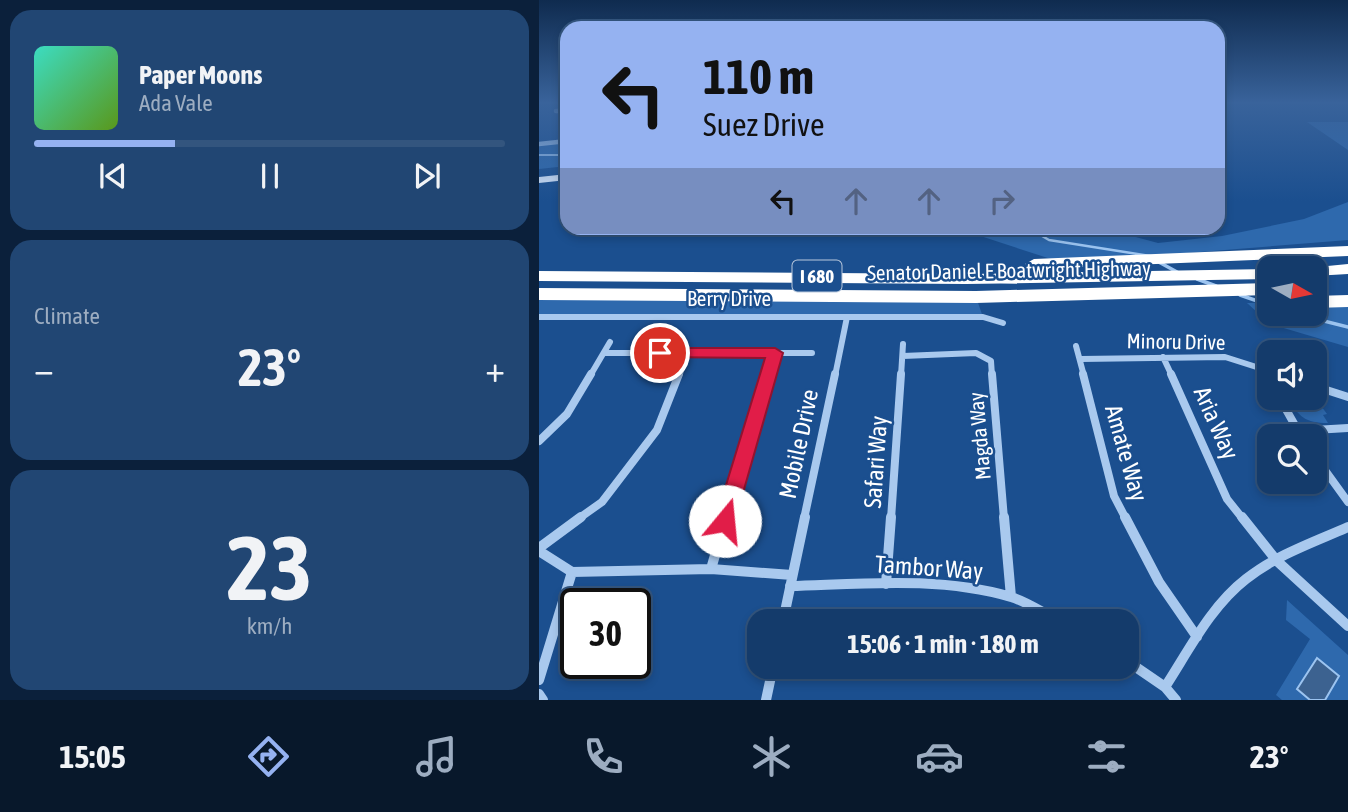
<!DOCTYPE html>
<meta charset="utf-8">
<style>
:root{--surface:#143b6b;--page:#214673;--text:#f1f3f6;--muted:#9dadc1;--line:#33557e;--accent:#95b2f1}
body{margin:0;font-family:"Asap Condensed",sans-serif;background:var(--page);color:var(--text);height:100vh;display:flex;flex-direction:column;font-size:26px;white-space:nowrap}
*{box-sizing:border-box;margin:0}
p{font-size:23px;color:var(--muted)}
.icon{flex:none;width:38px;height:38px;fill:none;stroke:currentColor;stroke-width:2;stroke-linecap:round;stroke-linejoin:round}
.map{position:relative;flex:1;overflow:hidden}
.details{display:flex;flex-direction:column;gap:10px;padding:10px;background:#0b203b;width:539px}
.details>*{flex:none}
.guide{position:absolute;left:21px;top:21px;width:665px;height:214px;border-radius:21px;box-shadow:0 4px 10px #0003,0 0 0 2px var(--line);background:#95b2f1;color:#111;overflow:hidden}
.needle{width:46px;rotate:99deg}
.fabs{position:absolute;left:718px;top:256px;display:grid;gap:14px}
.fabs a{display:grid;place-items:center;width:70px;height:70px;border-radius:14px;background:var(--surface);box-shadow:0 4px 10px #0003,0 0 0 2px var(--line);font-size:35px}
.speed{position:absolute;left:21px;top:588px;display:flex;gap:14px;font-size:35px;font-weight:700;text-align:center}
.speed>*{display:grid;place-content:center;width:91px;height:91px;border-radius:50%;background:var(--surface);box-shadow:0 4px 10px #0003,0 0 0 2px var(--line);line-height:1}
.speed .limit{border:4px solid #111;border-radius:10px;background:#fff;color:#111}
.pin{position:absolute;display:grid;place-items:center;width:60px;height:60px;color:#fff;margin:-30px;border:4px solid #fff;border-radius:50%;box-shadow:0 2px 7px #0007}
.me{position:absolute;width:77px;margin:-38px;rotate:17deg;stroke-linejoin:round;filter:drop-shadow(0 0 5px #0008)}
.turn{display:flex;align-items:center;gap:24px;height:147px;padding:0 28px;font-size:32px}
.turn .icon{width:91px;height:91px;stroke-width:2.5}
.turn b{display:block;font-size:49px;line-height:60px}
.lanes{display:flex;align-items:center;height:66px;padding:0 28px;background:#0003;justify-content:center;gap:35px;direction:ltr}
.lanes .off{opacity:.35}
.big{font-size:52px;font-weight:700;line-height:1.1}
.details .tile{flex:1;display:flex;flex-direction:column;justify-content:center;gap:10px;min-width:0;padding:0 24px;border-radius:21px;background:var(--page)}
.details .dial{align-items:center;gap:0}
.dial b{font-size:91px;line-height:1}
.song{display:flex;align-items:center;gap:21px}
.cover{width:84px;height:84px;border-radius:10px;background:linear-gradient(135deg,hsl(170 70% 55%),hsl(90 70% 35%))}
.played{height:7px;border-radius:4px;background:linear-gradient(90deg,var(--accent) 30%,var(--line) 30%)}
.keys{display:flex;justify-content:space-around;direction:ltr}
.heat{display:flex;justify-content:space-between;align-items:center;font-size:38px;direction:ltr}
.trip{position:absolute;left:208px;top:609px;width:392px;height:70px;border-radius:21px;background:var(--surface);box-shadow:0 4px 10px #0003,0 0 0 2px var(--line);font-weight:700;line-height:70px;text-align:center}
.menu{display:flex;height:112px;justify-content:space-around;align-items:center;background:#08182b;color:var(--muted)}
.menu .icon{width:49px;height:49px}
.menu .selected{color:var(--accent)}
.menu b{font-size:32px;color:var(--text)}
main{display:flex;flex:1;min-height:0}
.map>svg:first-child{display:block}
.green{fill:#2e69ad}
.water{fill:#3c6290;stroke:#9cc4f0;stroke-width:2}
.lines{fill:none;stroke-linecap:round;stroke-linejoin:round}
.stream-far2{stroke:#9cc4f0;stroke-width:2}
.stream-far1{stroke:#9cc4f0;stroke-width:2.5}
.stream{stroke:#9cc4f0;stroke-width:3.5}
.street-far3{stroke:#a9c9ee;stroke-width:4.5}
.street-far2{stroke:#a9c9ee;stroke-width:6}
.street-far1{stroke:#a9c9ee;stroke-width:8}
.street{stroke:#a9c9ee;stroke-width:10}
.secondary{fill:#d6e6fa;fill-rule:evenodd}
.highway{fill:#fff;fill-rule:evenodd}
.route{fill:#e11d48;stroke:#92132f;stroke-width:2}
.labels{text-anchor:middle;stroke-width:5;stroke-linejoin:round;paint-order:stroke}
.shield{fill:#1b4f8f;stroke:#bbcadd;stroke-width:2}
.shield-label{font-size:19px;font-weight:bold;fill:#fff}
.street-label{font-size:21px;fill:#fff;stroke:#1b4f8f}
.near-street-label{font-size:24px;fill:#fff;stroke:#1b4f8f}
</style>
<main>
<section class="details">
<div class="tile">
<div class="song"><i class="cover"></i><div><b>Paper Moons</b><p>Ada Vale</p></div></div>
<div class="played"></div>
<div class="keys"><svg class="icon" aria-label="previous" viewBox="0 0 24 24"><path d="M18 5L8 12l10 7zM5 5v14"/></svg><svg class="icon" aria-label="pause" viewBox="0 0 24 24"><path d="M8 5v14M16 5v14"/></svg><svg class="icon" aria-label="next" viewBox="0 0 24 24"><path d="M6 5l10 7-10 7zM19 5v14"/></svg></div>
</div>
<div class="tile"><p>Climate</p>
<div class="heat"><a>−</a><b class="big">23°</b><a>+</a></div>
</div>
<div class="tile dial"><b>23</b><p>km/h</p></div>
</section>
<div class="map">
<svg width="809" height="700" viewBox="0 0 809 700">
<rect width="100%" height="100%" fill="#1b4f8f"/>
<path class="green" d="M768,122H809V150Z
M28,143V166L0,169V145Z
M809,202V240L524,263L417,228H563L619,243L683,236L765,219Z
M0,294L437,297L444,317H0Z
M809,301V347L731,324L708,303H730V313H775V302Z
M748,397L777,399L788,414L784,415L789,423C766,423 760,417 748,397Z
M748,600L809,655V700H743L737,695L771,639L747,620Z"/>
<path class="water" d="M778,658L800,676L786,700H771L758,689Z"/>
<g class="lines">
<path class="stream-far2" d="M0,155H28"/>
<path class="stream-far1" d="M458,228H468
M474,228L498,233L510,240L611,256
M617,261L621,263"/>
<path class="stream" d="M618,261L638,272
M658,279L677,286
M701,295L730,305
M753,313L809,327"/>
<path class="street-far3" d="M17,111H28
M0,144L28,141"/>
<path class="street-far2" d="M0,317H444L464,323
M537,346L545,376
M66,353H273
M364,356L437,353L452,361L453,376
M624,357L633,376
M542,359L686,357L730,371
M51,376L71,342
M140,376L149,353
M229,376L236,353
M296,376L308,317
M362,376L364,344"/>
<path class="street-far1" d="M453,374L465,519
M544,374L575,496L587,519
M632,374L688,499L704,519
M775,386L809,397
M740,397L762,436
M758,431L809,428
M0,441L28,414L52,374
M775,455L809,502
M39,519L63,502L118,430L140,374
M187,519L230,374
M265,519L296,374
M352,519L362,374"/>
<path class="street" d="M465,517L472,597
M586,517L620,582L658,637
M703,517L738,561L809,626
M0,548L42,517
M0,551L33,572L172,569L253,575
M172,569L187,517
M347,584L352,517
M251,586C323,584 401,576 472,597C489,602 504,613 520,621
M244,621L266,517
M588,661L626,687L637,700
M0,680L33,572
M626,687C650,650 672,606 707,579C737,555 775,542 809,527
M0,694L4,700
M227,700L234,667"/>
<path class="secondary" d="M28,174V180L0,183V177Z"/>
<path class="highway" d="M809,246V256L495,269L486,264L495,259Z
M809,264V274L775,276V268H768Z
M730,269V279L427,284L0,281V271L427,274Z
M730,283V295L437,303L0,300V288L437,291Z
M809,295V307L775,308V296Z"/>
</g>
<linearGradient id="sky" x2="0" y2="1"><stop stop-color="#0f2b4f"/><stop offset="0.51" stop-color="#39639b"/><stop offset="1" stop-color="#39639b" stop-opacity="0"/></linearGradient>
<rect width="809" height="201" fill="url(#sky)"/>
<path class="route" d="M121,348H236L244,353L194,528L186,530L179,528L176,521L226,358L116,357L113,353Z"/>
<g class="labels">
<rect class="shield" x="253.5" y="260.5" width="49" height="31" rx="5"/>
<g class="shield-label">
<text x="278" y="283">I 680</text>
</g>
<g class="street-label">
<text transform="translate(470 271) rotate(-1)" y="7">Senator Daniel E Boatwright Highway</text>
<text x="190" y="306">Berry Drive</text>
<text transform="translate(637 342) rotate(1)" y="7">Minoru Drive</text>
<text transform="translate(441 436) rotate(-95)" y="7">Magda Way</text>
</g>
<g class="near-street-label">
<text transform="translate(677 423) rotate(66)" y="8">Aria Way</text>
<text transform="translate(260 444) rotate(-78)" y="8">Mobile Drive</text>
<text transform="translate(587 453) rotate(74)" y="8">Amate Way</text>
<text transform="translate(337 462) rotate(-86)" y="8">Safari Way</text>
<text transform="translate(390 568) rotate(4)" y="8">Tambor Way</text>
</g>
</g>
</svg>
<div class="fabs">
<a><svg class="needle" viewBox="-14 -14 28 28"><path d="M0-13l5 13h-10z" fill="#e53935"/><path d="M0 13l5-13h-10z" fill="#9dadc1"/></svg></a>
<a><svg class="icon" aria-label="sound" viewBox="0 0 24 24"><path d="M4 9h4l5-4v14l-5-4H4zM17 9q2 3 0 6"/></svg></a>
<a><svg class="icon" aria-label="search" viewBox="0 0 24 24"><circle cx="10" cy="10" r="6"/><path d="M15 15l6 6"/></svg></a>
</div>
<div class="speed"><div class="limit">30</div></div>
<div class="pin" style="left:121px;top:353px;background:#d93025"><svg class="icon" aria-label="arrive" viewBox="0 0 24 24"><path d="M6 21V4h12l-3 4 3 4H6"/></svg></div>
<svg class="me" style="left:186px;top:521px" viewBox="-20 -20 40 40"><circle r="19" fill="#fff"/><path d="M0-13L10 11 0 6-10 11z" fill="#e11d48"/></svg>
<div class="trip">15:06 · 1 min · 180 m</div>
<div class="guide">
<div class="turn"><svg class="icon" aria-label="left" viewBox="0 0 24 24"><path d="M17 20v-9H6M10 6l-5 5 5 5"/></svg><div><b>110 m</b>Suez Drive</div></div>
<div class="lanes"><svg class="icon" aria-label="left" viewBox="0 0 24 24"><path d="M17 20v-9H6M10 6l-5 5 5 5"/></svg><svg class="icon off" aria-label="ahead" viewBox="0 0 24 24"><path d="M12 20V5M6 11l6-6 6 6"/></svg><svg class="icon off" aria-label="ahead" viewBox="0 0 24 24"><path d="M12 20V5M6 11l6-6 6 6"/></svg><svg class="icon off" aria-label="right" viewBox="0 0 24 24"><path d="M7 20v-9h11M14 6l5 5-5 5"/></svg></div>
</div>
</div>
</main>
<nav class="menu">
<b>15:05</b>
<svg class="icon selected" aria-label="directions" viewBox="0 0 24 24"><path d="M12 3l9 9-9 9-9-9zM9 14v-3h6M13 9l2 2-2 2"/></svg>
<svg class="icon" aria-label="music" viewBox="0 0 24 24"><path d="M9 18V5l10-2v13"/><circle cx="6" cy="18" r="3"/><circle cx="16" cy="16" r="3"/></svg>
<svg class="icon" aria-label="phone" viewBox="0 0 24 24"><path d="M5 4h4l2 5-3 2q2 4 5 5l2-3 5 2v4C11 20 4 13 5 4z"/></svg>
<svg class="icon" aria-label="climate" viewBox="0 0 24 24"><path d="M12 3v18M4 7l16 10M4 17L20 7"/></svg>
<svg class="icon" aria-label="car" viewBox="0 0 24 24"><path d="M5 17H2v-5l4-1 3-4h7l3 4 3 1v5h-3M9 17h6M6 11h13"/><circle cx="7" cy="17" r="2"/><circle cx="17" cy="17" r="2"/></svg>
<svg class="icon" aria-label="filters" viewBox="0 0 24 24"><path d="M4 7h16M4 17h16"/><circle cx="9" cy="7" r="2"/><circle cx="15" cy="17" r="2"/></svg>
<b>23°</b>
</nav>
